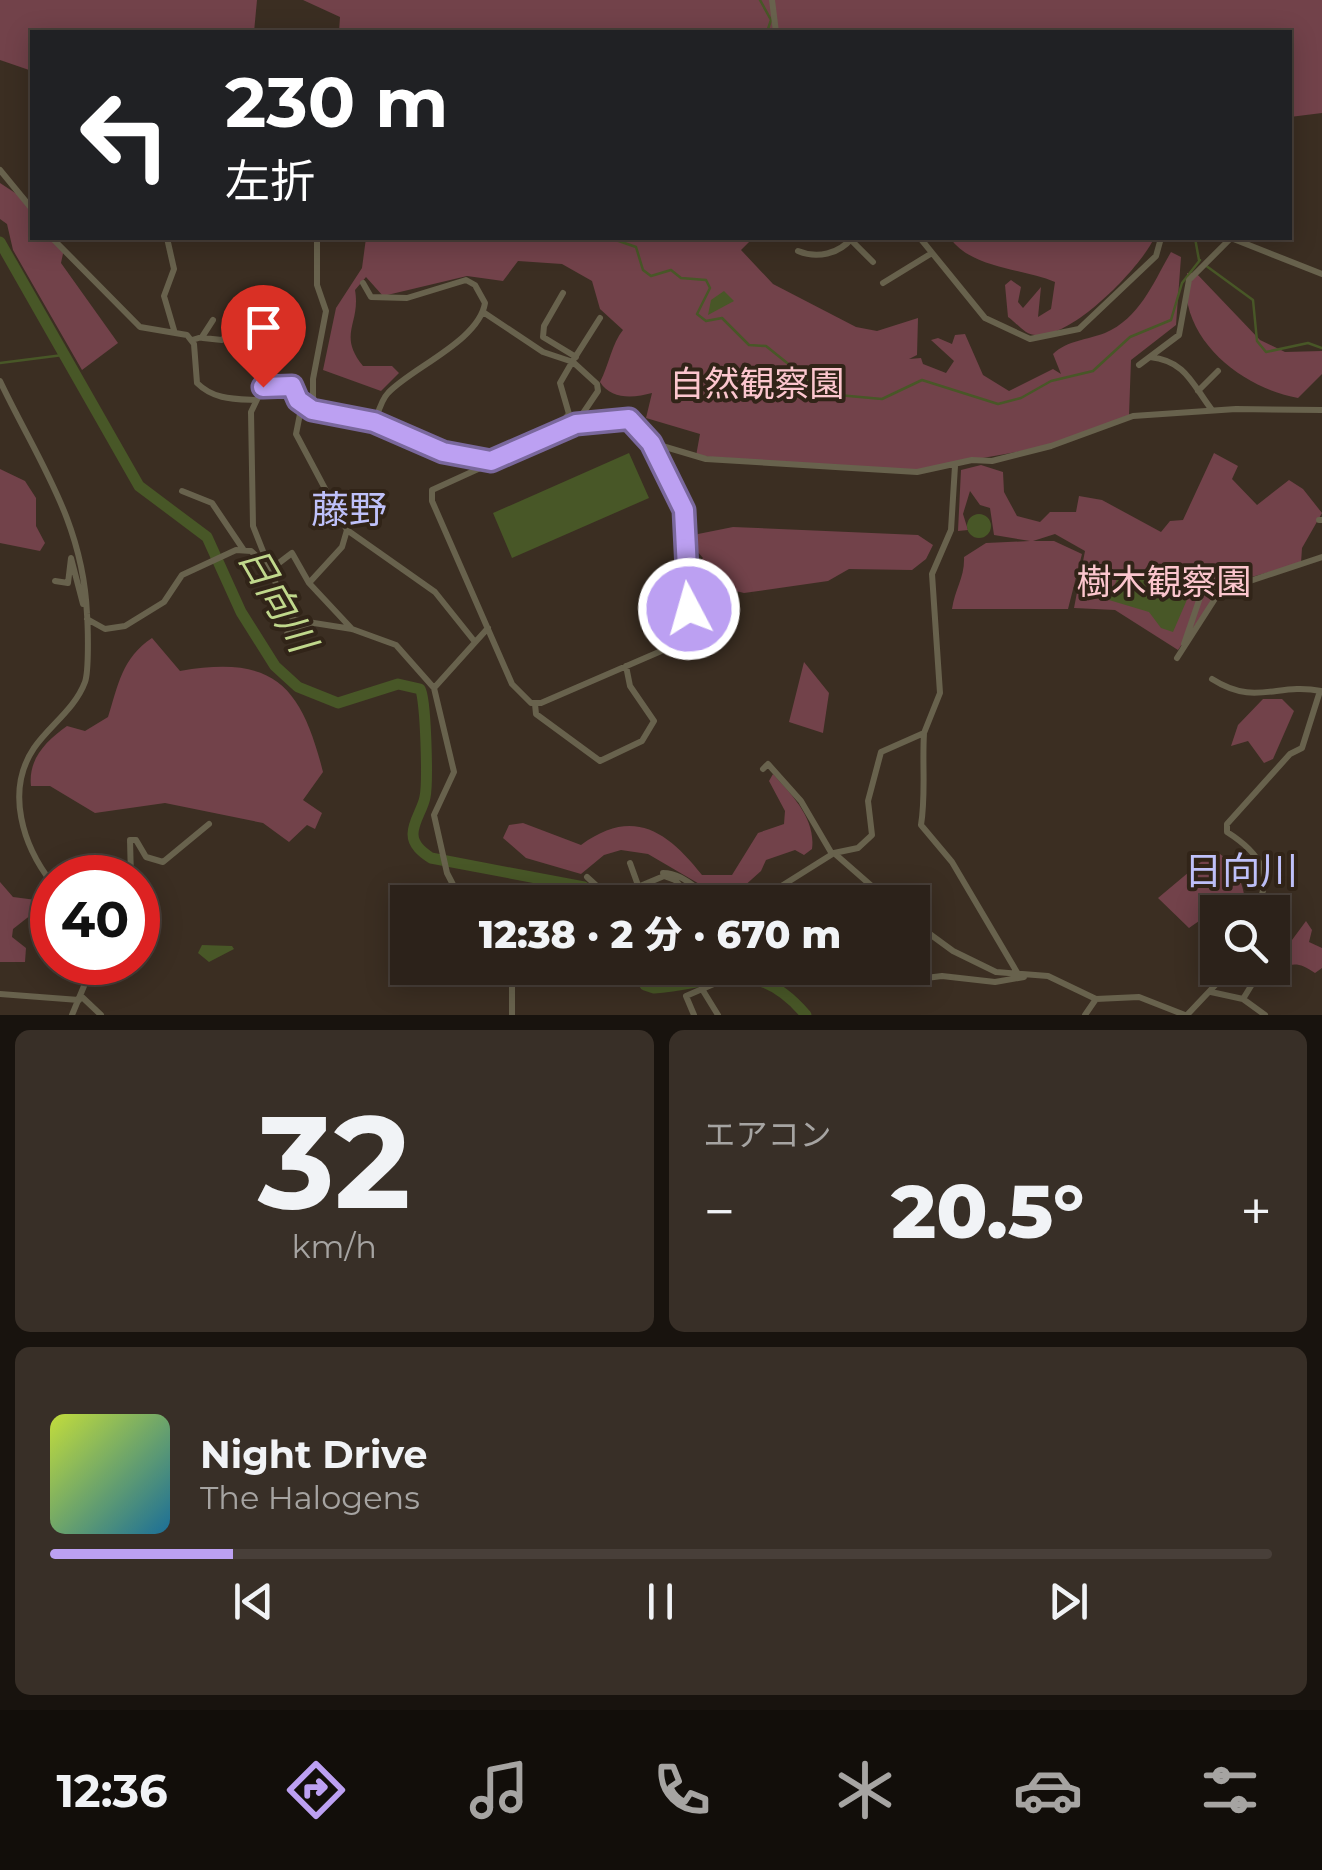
<!DOCTYPE html>
<html lang="ja">
<meta charset="utf-8">
<style>
:root{--surface:#2c221a;--page:#382f27;--text:#f1f3f6;--muted:#a6a4a2;--line:#483f39;--accent:#bca0f2}
body{margin:0;font-family:Montserrat,"Noto Sans JP",sans-serif;background:var(--page);color:var(--text);height:100vh;display:flex;flex-direction:column;font-size:38px;white-space:nowrap}
*{box-sizing:border-box;margin:0}
p{font-size:32px;color:var(--muted)}
.icon{flex:none;width:55px;height:55px;fill:none;stroke:currentColor;stroke-width:2;stroke-linecap:round;stroke-linejoin:round}
.map{position:relative;height:1015px;overflow:hidden}
.sheet{display:flex;flex-direction:column;gap:15px;padding:15px;background:#18130e;flex:1}
.sheet>*{flex:none}
.guide{position:absolute;left:30px;top:30px;width:1262px;height:210px;border-radius:0px;box-shadow:0 5px 25px #0003,0 0 0 2px var(--line);background:#202124;color:#fff;overflow:hidden}
.fabs{position:absolute;left:1200px;top:895px;display:grid;gap:20px}
.fabs a{display:grid;place-items:center;width:90px;height:90px;border-radius:0px;background:var(--surface);box-shadow:0 5px 25px #0003,0 0 0 2px var(--line);font-size:50px}
.speed{position:absolute;left:30px;top:855px;display:flex;gap:20px;font-size:50px;font-weight:700;text-align:center}
.speed>*{display:grid;place-content:center;width:130px;height:130px;border-radius:50%;background:var(--surface);box-shadow:0 5px 25px #0003,0 0 0 2px var(--line);line-height:1}
.speed .limit{border:15px solid #d22;background:#fff;color:#111}
.pin{position:absolute;display:grid;place-items:center;width:85px;height:85px;color:#fff;margin:-102px -42px;border-radius:50% 50% 50% 0;rotate:-45deg;box-shadow:0 0 10px #0007}
.pin .icon{rotate:45deg}
.me{position:absolute;width:110px;margin:-55px;rotate:354deg;stroke-linejoin:round;filter:drop-shadow(0 0 8px #0008)}
.turn{display:flex;align-items:center;gap:35px;height:210px;padding:0 30px;font-size:45px}
.turn .icon{width:130px;height:130px;stroke-width:2.5}
.turn b{display:block;font-size:70px;line-height:85px}
.big{font-size:75px;font-weight:800;line-height:1.1}
.sheet .card{flex:1;display:flex;flex-direction:column;justify-content:center;gap:15px;min-width:0;padding:0 35px;border-radius:15px;background:var(--page)}
.sheet .dial{align-items:center;gap:0}
.dial b{font-size:130px;line-height:1}
.song{display:flex;align-items:center;gap:30px}
.cover{width:120px;height:120px;border-radius:15px;background:linear-gradient(135deg,hsl(70 70% 55%),hsl(200 70% 35%))}
.played{height:10px;border-radius:5px;background:linear-gradient(90deg,var(--accent) 15%,var(--line) 15%)}
.keys{display:flex;justify-content:space-around;direction:ltr}
.heat{display:flex;justify-content:space-between;align-items:center;font-size:55px;direction:ltr}
.sheet .tiles{flex:1;display:grid;gap:15px;grid-template-columns:1fr 1fr}
.card:last-child{grid-column:span 2}
.trip{position:absolute;left:390px;top:885px;width:540px;height:100px;border-radius:0px;background:var(--surface);box-shadow:0 5px 25px #0003,0 0 0 2px var(--line);font-weight:800;line-height:100px;text-align:center}
.menu{display:flex;height:160px;justify-content:space-around;align-items:center;background:#120e0a;color:var(--muted)}
.menu .icon{width:70px;height:70px}
.menu .on{color:var(--accent)}
.menu b{font-size:45px;color:var(--text)}
.map>svg:first-child{display:block}
.green{fill:#72424a}
.water{fill:#485727}
.lines{fill:none;stroke-linecap:round;stroke-linejoin:round}
.stream{stroke:#485727;stroke-width:2.5}
.river{stroke:#485727;stroke-width:11}
.minor{stroke:#68624d;stroke-width:6}
.route-casing{stroke:#7a689d;stroke-width:25}
.route{stroke:#bca0f2;stroke-width:18}
.labels{text-anchor:middle;stroke-width:8;stroke-linejoin:round;paint-order:stroke}
.park-label{font-size:35px;fill:#fcc6ce;stroke:#312418}
.neighbourhood-label{font-size:38px;fill:#bfc1fa;stroke:#312418}
.water-label{font-size:38px;font-style:italic;fill:#c0d88c;stroke:#312418}
</style>
<div class="map">
<svg width="1322" height="1015" viewBox="0 0 1322 1015">
<rect width="100%" height="100%" fill="#3b2e22"/>
<path class="green" d="M0,0H257L254,32H32V71L0,60Z
M303,0H1322V113L1290,117V32H339L340,17Z
M0,183L32,204V238H56L64,249L61,263L118,343L82,370L13,250L7,224L0,219Z
M366,238H753L741,250L773,284L856,327L877,331L918,318L917,355L909,359L921,358L923,364L946,373L954,361L931,340L938,338L952,344L955,335L965,334L983,375L1009,391L1053,369L1061,374L1053,354C1068,340 1087,340 1105,333C1140,318 1153,283 1171,252L1181,257L1176,325L1131,360L1129,415L1050,446L915,470L696,456L700,434L646,418L652,393C634,398 611,400 600,382C609,365 612,343 623,330L600,309L592,281L562,264L518,261L503,281L467,276L383,296L366,277L355,290C361,324 337,334 363,366H392L399,373L381,391L323,370L336,308L362,268Z
M950,238H1154C1143,265 1061,353 1026,332C1020,328 1014,321 1008,317L1005,285L1011,280L1021,287L1018,302L1023,308L1041,287L1038,317L1051,309L1055,282C1022,268 972,269 950,238Z
M1187,273H1196L1260,340L1285,352L1322,351V374L1298,398C1252,390 1199,354 1188,305C1186,295 1187,282 1187,273Z
M1214,453L1238,466L1232,479L1257,505L1289,480L1303,489L1322,513L1302,548L1301,563L1223,585L1178,650L1115,610L1074,608L1085,551L1055,534L1033,541H1054L1082,554L1068,609H952C955,589 965,577 964,557L986,543L1030,541L994,535L990,508L980,505L970,491L963,514L968,530L958,531L961,470L981,465L1003,472L1004,492L1017,516L1040,522L1050,512H1076L1079,496L1102,500L1161,532L1170,521L1183,520Z
M0,469L25,481L36,498V526L45,543L40,551L0,543Z
M733,527L918,535L933,545L926,559L912,570L849,569L828,581L744,593L690,580L688,575L703,558L689,542L698,534Z
M152,638L180,671C273,655 301,684 323,772L303,800L322,813L315,829L307,825L289,842L263,823L165,803L95,813L50,786H31C28,759 46,741 67,726L85,731L108,717C118,685 122,658 152,638Z
M804,662L829,693L823,733L789,722Z
M1263,699H1282L1294,711L1273,759L1264,763L1248,741L1231,746L1238,725Z
M773,774C792,795 816,819 812,849L804,855L795,850L766,860L761,871L742,888L713,892L648,854L621,850L604,855L581,874L526,858L503,838L509,825L523,823L581,845C633,807 667,831 702,875H732L758,833L784,824L785,811L769,781Z
M1214,851C1234,858 1249,892 1244,912H1227L1224,906L1219,907L1189,928L1158,898Z
M0,882L13,897L36,900L41,907L13,929L12,937L26,948L25,962H0Z
M1306,921L1312,930L1309,942L1322,948V968L1315,973C1295,959 1288,964 1271,976L1263,969L1272,968L1278,941L1292,940Z"/>
<path class="water" d="M724,291L734,301L708,315L711,300Z
M629,453L649,498L512,558L493,513Z
M967 526a12 12 0 1 1 24 0a12 12 0 1 1-24 0Z
M1188,565L1203,578L1188,573L1192,588L1173,632L1161,628L1149,612L1109,600L1119,574L1181,570Z
M202,945L232,946L234,949L209,962L198,953Z"/>
<g class="lines">
<path class="stream" d="M760,0L771,20L767,32
M610,238L636,247L643,270L651,276L671,270L681,278L706,280L710,288L697,314L706,321L722,318L749,345L766,346L817,387L838,395L882,399L922,380L998,404L1021,398L1051,381L1093,371L1130,337L1171,320L1182,283L1200,260
M1195,238L1199,260
M1205,265L1253,300L1257,341L1266,352L1308,343L1322,348
M0,363L63,355"/>
<path class="river" d="M0,242L139,486L207,537L241,612L275,666L298,687L338,703L398,684L420,689C426,697 428,783 425,797C423,809 413,821 413,834C413,845 422,852 431,858L584,887L600,902
M636,968L645,985L654,988C719,983 755,955 806,1015"/>
<path class="minor" d="M772,0L776,32
M0,170L32,209
M52,238L140,327L187,335L194,344L197,383C213,399 232,399 254,400
M167,238L174,269L164,296L174,330
M849,238L873,262
M920,238L985,318L1030,339L1079,329L1156,256L1161,238
M1231,238L1322,274
M798,251C817,259 839,254 852,238
M363,283L371,297L407,298L466,280L475,285L485,303C479,341 411,368 388,393C381,400 378,413 375,422
M883,283L932,253
M563,293L544,326L543,337L576,357
M483,312L543,352L573,362L597,384L598,391L575,425
M203,338L222,340L225,337
M192,340L202,337L213,320
M1150,357C1186,361 1192,384 1212,410
M574,359L600,318
M1139,365L1179,335L1189,280L1231,238
M0,381C38,461 83,521 87,614C88,628 89,671 85,682C75,709 49,726 34,748C5,791 23,846 52,883
M1198,391L1218,371
M313,410V379L326,311L317,285V238
M623,418L635,422L651,443L681,501L686,593L695,631L689,639L541,703H531L512,684L432,501V490L575,425Z
M553,433L569,414L560,383L571,364
M652,443L706,459L917,472L972,460L992,461L1051,446L1133,416L1236,409L1322,410
M182,491L212,503L243,549
M1319,520H1322
M347,530L435,592L475,642
M271,569L292,553L309,583L342,547L347,530L296,434L302,404
M55,581L68,583L71,558L83,604
M309,583L352,629
M87,619L105,629L125,626L164,602L182,575L236,550L251,551L269,567
M287,634L312,625
M1184,644L1205,583
M1177,658L1220,591L1322,557
M1212,679C1256,707 1277,682 1321,691
M434,688L488,628
M535,704L536,714L600,761L642,741L654,721L630,686L626,666
M924,733L940,693L932,574L951,530L955,466
M763,769L768,764L801,801L832,854
M834,853L858,848L872,835L868,801L881,752L924,733C922,765 926,795 921,825L952,862L1018,974
M630,863L639,888
M663,873C687,873 700,897 724,902
M587,877L611,899
M131,878L130,840H136L146,857L163,862L209,824
M462,902L447,873L434,815L454,772L434,688L396,645L352,629L295,620L288,614L253,526L251,412L263,387L292,385L298,400L313,410L375,422L443,452L491,461
M602,902L664,876L675,880L694,902
M725,902H734
M756,902L834,853L890,902
M1254,912C1276,876 1260,853 1227,832V824L1290,754L1302,748L1320,691
M912,921L953,951L996,972L1048,976L1096,999L1139,997L1185,1015
M1272,934V946
M747,968L792,983L854,970L910,980L942,976L995,982L1024,977
M645,969L646,968
M702,989L718,1015
M1211,992L1243,999L1265,1015
M0,994L79,1000
M81,996L101,1015
M1243,999L1262,968
M72,1015L84,986L86,962
M512,1015V968
M694,1015L686,996L716,983L757,984
M1085,1015L1096,999
M1187,1015L1221,979L1226,968"/>
</g>
<g class="lines">
<defs>
<path id="route" d="M263,387L292,386L298,400L312,410L374,422L443,452L491,461L576,424L629,419L651,443L684,510L689,609"/>
</defs>
<use href="#route" class="route-casing"/>
<use href="#route" class="route"/>
</g>
<g class="labels">
<g class="park-label">
<text x="757" y="396">自然観察園</text>
<text x="1164" y="594">樹木観察園</text>
</g>
<g class="neighbourhood-label">
<text x="349" y="523">藤野</text>
<text x="1241" y="884">日向川</text>
</g>
<g class="water-label">
<text transform="translate(277 599) rotate(60)" y="13">日向川</text>
</g>
</g>
</svg>
<div class="fabs">
<a><svg class="icon" aria-label="search" viewBox="0 0 24 24"><circle cx="10" cy="10" r="6"/><path d="M15 15l6 6"/></svg></a>
</div>
<div class="speed"><div class="limit">40</div></div>
<div class="pin" style="left:263px;top:387px;background:#d93025"><svg class="icon" aria-label="arrive" viewBox="0 0 24 24"><path d="M6 21V4h12l-3 4 3 4H6"/></svg></div>
<svg class="me" style="left:689px;top:609px" viewBox="-20 -20 40 40"><circle r="17" fill="#bca0f2" stroke="#fff" stroke-width="3"/><path d="M0-11L8 9 0 5-8 9z" fill="#fff"/></svg>
<div class="trip">12:38 · 2 分 · 670 m</div>
<div class="guide">
<div class="turn"><svg class="icon" aria-label="left" viewBox="0 0 24 24"><path d="M17 20v-9H6M10 6l-5 5 5 5"/></svg><div><b>230 m</b>左折</div></div>
</div>
</div>
<section class="sheet">
<div class="tiles">
<div class="card dial"><b>32</b><p>km/h</p></div>
<div class="card"><p>エアコン</p>
<div class="heat"><a>−</a><b class="big">20.5°</b><a>+</a></div>
</div>
<div class="card">
<div class="song"><i class="cover"></i><div><b>Night Drive</b><p>The Halogens</p></div></div>
<div class="played"></div>
<div class="keys"><svg class="icon" aria-label="previous" viewBox="0 0 24 24"><path d="M18 5L8 12l10 7zM5 5v14"/></svg><svg class="icon" aria-label="pause" viewBox="0 0 24 24"><path d="M8 5v14M16 5v14"/></svg><svg class="icon" aria-label="next" viewBox="0 0 24 24"><path d="M6 5l10 7-10 7zM19 5v14"/></svg></div>
</div>
</div>
</section>
<nav class="menu">
<b>12:36</b>
<svg class="icon on" aria-label="directions" viewBox="0 0 24 24"><path d="M12 3l9 9-9 9-9-9zM9 14v-3h6M13 9l2 2-2 2"/></svg>
<svg class="icon" aria-label="music" viewBox="0 0 24 24"><path d="M9 18V5l10-2v13"/><circle cx="6" cy="18" r="3"/><circle cx="16" cy="16" r="3"/></svg>
<svg class="icon" aria-label="phone" viewBox="0 0 24 24"><path d="M5 4h4l2 5-3 2q2 4 5 5l2-3 5 2v4C11 20 4 13 5 4z"/></svg>
<svg class="icon" aria-label="climate" viewBox="0 0 24 24"><path d="M12 3v18M4 7l16 10M4 17L20 7"/></svg>
<svg class="icon" aria-label="car" viewBox="0 0 24 24"><path d="M5 17H2v-5l4-1 3-4h7l3 4 3 1v5h-3M9 17h6M6 11h13"/><circle cx="7" cy="17" r="2"/><circle cx="17" cy="17" r="2"/></svg>
<svg class="icon" aria-label="filters" viewBox="0 0 24 24"><path d="M4 7h16M4 17h16"/><circle cx="9" cy="7" r="2"/><circle cx="15" cy="17" r="2"/></svg>
</nav>
